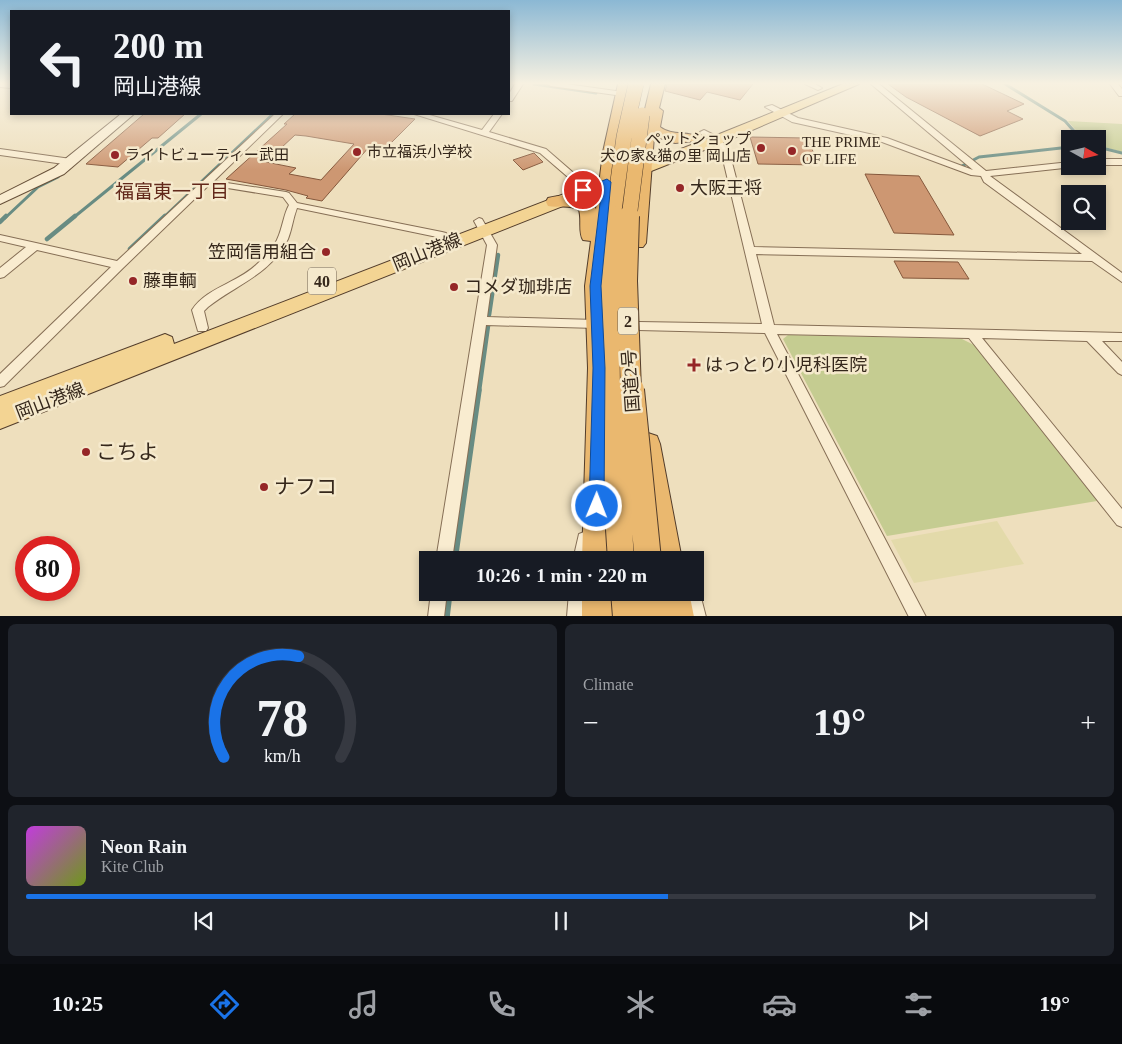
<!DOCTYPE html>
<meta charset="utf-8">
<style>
:root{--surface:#171b24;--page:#20242c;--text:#f1f3f6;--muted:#9ea1a6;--line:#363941;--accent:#1a73e8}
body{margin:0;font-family:"Times New Roman","Noto Sans JP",serif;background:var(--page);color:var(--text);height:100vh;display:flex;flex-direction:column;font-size:19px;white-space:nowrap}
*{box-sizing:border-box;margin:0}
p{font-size:16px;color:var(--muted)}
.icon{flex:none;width:28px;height:28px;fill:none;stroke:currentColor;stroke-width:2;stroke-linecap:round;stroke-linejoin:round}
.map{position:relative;height:616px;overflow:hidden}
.side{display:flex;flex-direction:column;gap:8px;padding:8px;background:#0d0f14;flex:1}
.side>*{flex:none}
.banner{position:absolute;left:10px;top:10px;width:500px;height:105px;border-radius:0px;box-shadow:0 2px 8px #0003;background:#171b24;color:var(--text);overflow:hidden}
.needle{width:32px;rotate:98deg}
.tools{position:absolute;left:1061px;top:130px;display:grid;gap:10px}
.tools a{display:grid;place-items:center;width:45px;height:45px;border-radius:0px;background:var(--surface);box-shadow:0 2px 8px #0003;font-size:25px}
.speed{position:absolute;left:15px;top:536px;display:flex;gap:10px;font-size:25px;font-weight:700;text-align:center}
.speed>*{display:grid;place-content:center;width:65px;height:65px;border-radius:50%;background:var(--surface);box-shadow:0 2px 8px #0003;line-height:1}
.speed .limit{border:8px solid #d22;background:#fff;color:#111}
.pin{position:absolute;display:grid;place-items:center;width:42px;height:42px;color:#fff;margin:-21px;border:2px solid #fff;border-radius:50%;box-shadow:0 1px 5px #0007}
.me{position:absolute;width:55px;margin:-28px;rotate:1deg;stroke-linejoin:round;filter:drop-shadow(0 0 4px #0008)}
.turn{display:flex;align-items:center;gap:18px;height:105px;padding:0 20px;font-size:22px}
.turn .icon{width:65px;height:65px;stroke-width:2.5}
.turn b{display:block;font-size:35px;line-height:42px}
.big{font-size:38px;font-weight:800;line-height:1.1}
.side .card{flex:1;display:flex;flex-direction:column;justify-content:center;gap:8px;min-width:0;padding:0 18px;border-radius:8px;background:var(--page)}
.side .dial{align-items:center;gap:0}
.dial svg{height:130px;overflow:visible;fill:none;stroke:var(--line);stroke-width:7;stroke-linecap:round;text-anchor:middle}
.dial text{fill:var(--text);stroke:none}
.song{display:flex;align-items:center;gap:15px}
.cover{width:60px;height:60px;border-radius:8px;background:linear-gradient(135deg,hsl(290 70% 55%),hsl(80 70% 35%))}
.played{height:5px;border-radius:2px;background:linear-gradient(90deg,var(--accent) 60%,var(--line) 60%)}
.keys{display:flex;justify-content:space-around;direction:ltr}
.heat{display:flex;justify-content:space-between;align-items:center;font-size:28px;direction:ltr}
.side .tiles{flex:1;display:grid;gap:8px;grid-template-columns:1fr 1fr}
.card:last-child{grid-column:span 2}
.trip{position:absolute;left:419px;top:551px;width:285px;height:50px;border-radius:0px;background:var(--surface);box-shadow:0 2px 8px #0003;font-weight:800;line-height:50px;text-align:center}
.tabs{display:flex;height:80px;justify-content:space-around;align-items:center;background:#090b0e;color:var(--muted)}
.tabs .icon{width:35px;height:35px}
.tabs .current{color:var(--accent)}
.tabs b{font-size:22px;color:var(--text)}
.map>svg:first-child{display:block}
.farmland{fill:#e3daaa}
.green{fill:#c5cc91}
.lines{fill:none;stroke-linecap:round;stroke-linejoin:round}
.stream-far2{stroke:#688c83;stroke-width:3}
.stream-far1{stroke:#688c83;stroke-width:4.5}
.stream{stroke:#688c83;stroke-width:5.5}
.building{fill:#cd9772;stroke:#85583c;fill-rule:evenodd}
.minor-casing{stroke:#866f56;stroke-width:2}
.secondary-casing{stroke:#675039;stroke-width:2}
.primary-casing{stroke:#533d2b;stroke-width:2}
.trunk-casing{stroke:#533d2b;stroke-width:2}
.minor{fill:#f9ecd0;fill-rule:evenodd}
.secondary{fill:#f9ecd0;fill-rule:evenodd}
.primary{fill:#f3d493;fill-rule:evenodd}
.trunk{fill:#eab86f;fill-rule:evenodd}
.trunk-bridge-far2-casing{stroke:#533d2b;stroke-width:16;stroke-linecap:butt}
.trunk-bridge-far1-casing{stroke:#533d2b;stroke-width:22;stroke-linecap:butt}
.trunk-bridge-casing{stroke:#533d2b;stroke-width:28;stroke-linecap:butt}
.trunk-bridge-far2{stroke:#eab86f;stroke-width:15}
.trunk-bridge-far1{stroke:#eab86f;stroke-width:20}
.trunk-bridge{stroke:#eab86f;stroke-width:26}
.route{fill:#1a73e8;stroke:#114b97}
.poi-dot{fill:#952627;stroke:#f5e9cc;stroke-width:2}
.labels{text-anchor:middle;stroke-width:5;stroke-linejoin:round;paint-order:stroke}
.far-poi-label{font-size:15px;fill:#35271b;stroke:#f5e9cc;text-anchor:start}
.shield{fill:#f5e9cc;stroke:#6f6150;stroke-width:1}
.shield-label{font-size:16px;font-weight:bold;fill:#35271b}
.poi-label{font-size:18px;fill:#35271b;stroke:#f5e9cc;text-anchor:start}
.street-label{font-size:18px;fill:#35271b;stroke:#f5e9cc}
.neighbourhood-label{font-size:19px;fill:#62281a;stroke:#f5e9cc}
.near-poi-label{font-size:21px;fill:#35271b;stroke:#f5e9cc;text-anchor:start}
</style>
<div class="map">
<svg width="1122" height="617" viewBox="0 0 1122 617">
<rect width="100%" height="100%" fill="#eedfbd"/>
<path class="farmland" d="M997,521L1024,564L914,583L891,540Z"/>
<path class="green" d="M1068,121L1122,124V152L1098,145V139H1083Z
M788,335L962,339L974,345L1097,501L887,536L783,339Z"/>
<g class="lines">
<path class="stream-far2" d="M534,84L596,93
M1005,84L1065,121L1081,139
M1098,147L1122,153
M960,167L979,157L1070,147
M5,218L38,187L58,177
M73,218L201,114
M163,218L273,114"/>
<path class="stream-far1" d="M0,222L6,216
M47,239L75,216
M130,249L165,216
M489,315L498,255
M479,391L488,326"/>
<path class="stream" d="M455,560L479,390
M447,617L450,592"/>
</g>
<path class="building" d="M667,84H753L740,100L707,92L700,100L665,91Z
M888,84H982L1024,104L1007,111L1023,119L980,136L906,97Z
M144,114H185L158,138H152L118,167L86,164Z
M295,114H381L415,119L384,150L369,147L322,201L306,198L308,196L286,190L226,179L287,124H284ZM295,135L306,136L354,144L321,180L289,174L296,168L266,162Z
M750,137L807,138L819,165L758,164Z
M534,153L543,162L523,170L513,160Z
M865,174L919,176L954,235L894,233Z
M894,261L958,262L969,279L903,278Z"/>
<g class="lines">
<defs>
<path id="minor" d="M0,84H11V88L0,87Z
M515,84H523L512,101H509V94Z
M547,84H566L623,92L627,94L623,96L551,86Z
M805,84H815L822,88L818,90Z
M871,84H879L986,171L1070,162V166L1073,167L990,176L1122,273V282L1092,261L756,254L774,325L1122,333V341H1102L1122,362V375L1118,373L1087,341L982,338L1122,509V527L1117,525L969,338L777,334L926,617H909L765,333L638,330L634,329L632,326L634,323L638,322L762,324L721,151L714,142L701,134L700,132L704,130L720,138L729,151L754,247L1082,254L984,182L981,176L971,175L882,142L792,122L765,107L772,105L798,118L887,138L973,170Z
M1110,84H1118L1122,89V96H1119Z
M275,114H283L214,181L286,192L289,193L297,203L442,232L446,233L447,235L446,237L442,238L297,208C293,218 292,229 288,239C270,275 237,284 208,307L204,311L208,328L206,331H198L192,310C206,288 237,283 256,265C265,257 275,247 279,235C283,225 284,214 289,205L283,197L209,185L123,268L4,386L0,387V374L111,267L37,250L4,277L0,278V268L26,247L0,241V235L117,261Z
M414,114H426L482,130L494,114H502L489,132L546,149L584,182L579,185L576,184L540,153Z
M0,149L71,159L75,162L71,165L0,155Z
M1098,159H1122V165H1098Z
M479,218L482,219L497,245L487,317L596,320L600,321L602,324L600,327L596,328L486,325L452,560H436L487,245L474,221Z
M584,532L589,534L592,539L589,560H573L579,534Z
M695,585L698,586L706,617H690L684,592H695Z
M431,592H447L444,617H428Z
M569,592H585L583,617H567Z"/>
<path id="secondary" d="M121,114H134L64,174L0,204V195L54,168Z"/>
<path id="primary" d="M843,84H859L722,143L0,429V396L165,334L172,337L174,344L712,137Z"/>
<path id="trunk" d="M618,84H632L619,152L605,286L610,368V560H582L588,368L585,286L591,241L583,240C578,232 582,219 579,210C570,204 558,208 548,206L546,202L548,198C564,194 586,194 596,209L603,152Z
M651,84H665L659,108L663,111L660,127C673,137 690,130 697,138L695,141L675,143L654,136L646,243L643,247H631L628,243L640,130Z
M648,433L657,436L660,444L682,560H654L636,444L639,436Z
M582,592H610L612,617H582Z
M611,592H689L694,617H613Z"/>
</defs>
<use href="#minor" class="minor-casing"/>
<use href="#secondary" class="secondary-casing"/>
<use href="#primary" class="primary-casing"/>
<use href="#trunk" class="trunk-casing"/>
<use href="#minor" class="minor"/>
<use href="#secondary" class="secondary"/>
<use href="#primary" class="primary"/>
<use href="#trunk" class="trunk"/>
<defs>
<path id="trunk-bridge-far2" d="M613,218L624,137L636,84
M629,218L642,115"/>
<path id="trunk-bridge-far1" d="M629,216L627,281L631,391
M610,391L609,315L614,216"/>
<path id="trunk-bridge" d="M610,390L621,560
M631,390L648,560"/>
</defs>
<use href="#trunk-bridge-far2" class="trunk-bridge-far2-casing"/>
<use href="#trunk-bridge-far1" class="trunk-bridge-far1-casing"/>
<use href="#trunk-bridge" class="trunk-bridge-casing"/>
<use href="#trunk-bridge-far2" class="trunk-bridge-far2"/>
<use href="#trunk-bridge-far1" class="trunk-bridge-far1"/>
<use href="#trunk-bridge" class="trunk-bridge"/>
</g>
<linearGradient id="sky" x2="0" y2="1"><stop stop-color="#8bb8d4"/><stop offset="0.49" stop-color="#f7f1e1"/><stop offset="1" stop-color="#f7f1e1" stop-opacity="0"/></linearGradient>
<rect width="1122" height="170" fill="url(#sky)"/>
<path class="route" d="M607,179L611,182L601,286L605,368L604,506L602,511L597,513L591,511L589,506L593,368L590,286L602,187L583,193L579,190Z"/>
<g class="poi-dot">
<circle cx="761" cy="148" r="5"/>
<circle cx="792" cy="151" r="5"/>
<circle cx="357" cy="152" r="5"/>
<circle cx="115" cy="155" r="5"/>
<circle cx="680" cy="188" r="5"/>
<circle cx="326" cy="252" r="5"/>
<circle cx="133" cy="281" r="5"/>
<circle cx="454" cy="287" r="5"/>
<path d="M691.5 357.5h5v5h5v5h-5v5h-5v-5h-5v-5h5z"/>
<circle cx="86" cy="452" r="5"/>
<circle cx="264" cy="487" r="5"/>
</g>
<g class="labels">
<g class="far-poi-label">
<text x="751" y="144" text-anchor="end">ペットショップ<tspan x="751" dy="17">犬の家&amp;猫の里 岡山店</tspan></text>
<text x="802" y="147">THE PRIME<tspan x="802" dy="17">OF LIFE</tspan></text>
<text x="367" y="157">市立福浜小学校</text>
<text x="125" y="160">ライトビューティー武田</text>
</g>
<g class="shield">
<rect x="308" y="267.5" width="28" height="27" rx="4"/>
<rect x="618" y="307.5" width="20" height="27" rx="4"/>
</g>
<g class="shield-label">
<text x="322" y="287">40</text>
<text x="628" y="327">2</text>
</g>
<g class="poi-label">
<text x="690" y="194">大阪王将</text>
<text x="316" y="258" text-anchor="end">笠岡信用組合</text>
<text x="143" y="287">藤車輌</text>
<text x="464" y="293">コメダ珈琲店</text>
<text x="705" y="371">はっとり小児科医院</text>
</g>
<g class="street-label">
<text transform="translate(427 252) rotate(-22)" y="6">岡山港線</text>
<text transform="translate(631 381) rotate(-94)" y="6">国道2号</text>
<text transform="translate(50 401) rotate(-21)" y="6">岡山港線</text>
</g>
<g class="neighbourhood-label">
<text x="172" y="198">福富東一丁目</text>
</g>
<g class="near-poi-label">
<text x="96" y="459">こちよ</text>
<text x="274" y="494">ナフコ</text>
</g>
</g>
</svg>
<div class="tools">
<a><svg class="needle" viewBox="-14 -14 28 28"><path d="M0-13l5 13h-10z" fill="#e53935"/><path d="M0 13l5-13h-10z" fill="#9ea1a6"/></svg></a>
<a><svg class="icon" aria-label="search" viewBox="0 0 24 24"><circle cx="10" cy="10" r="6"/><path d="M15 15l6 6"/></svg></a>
</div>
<div class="speed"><div class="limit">80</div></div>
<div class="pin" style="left:583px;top:190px;background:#d93025"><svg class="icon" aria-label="arrive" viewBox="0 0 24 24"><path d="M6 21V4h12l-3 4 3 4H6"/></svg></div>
<svg class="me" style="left:597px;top:506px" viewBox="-20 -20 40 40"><circle r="17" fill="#1a73e8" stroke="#fff" stroke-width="3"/><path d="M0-11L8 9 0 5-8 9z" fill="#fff"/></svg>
<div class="trip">10:26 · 1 min · 220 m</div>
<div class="banner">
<div class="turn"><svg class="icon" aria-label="left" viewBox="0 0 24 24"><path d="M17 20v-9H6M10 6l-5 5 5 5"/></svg><div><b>200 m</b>岡山港線</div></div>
</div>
</div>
<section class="side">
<div class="tiles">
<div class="card dial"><svg viewBox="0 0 100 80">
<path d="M14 69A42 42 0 1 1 86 69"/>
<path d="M14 69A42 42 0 0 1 60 7" stroke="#1a73e8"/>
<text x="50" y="56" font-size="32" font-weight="700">78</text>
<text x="50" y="72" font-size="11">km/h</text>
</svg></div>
<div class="card"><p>Climate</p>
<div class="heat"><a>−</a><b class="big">19°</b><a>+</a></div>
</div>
<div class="card">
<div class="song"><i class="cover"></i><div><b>Neon Rain</b><p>Kite Club</p></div></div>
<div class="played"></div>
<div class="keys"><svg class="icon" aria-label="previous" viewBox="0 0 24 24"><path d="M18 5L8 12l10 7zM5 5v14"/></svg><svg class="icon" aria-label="pause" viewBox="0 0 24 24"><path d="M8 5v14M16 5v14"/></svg><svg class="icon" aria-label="next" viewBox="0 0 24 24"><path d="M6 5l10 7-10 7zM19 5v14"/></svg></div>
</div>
</div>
</section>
<nav class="tabs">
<b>10:25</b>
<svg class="icon current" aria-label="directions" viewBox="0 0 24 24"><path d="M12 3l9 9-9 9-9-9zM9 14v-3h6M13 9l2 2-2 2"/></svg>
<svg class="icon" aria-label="music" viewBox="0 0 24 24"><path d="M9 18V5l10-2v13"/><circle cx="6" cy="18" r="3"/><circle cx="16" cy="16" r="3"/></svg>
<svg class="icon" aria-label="phone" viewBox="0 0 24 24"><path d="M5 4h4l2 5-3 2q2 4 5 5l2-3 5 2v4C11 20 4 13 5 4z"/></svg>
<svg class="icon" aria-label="climate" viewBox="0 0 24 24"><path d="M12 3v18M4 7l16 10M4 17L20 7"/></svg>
<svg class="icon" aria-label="car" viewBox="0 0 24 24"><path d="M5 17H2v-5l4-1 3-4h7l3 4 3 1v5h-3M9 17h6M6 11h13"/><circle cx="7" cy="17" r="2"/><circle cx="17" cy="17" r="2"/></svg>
<svg class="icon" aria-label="filters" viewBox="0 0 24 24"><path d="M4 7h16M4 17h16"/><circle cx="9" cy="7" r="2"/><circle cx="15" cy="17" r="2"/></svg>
<b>19°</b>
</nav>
